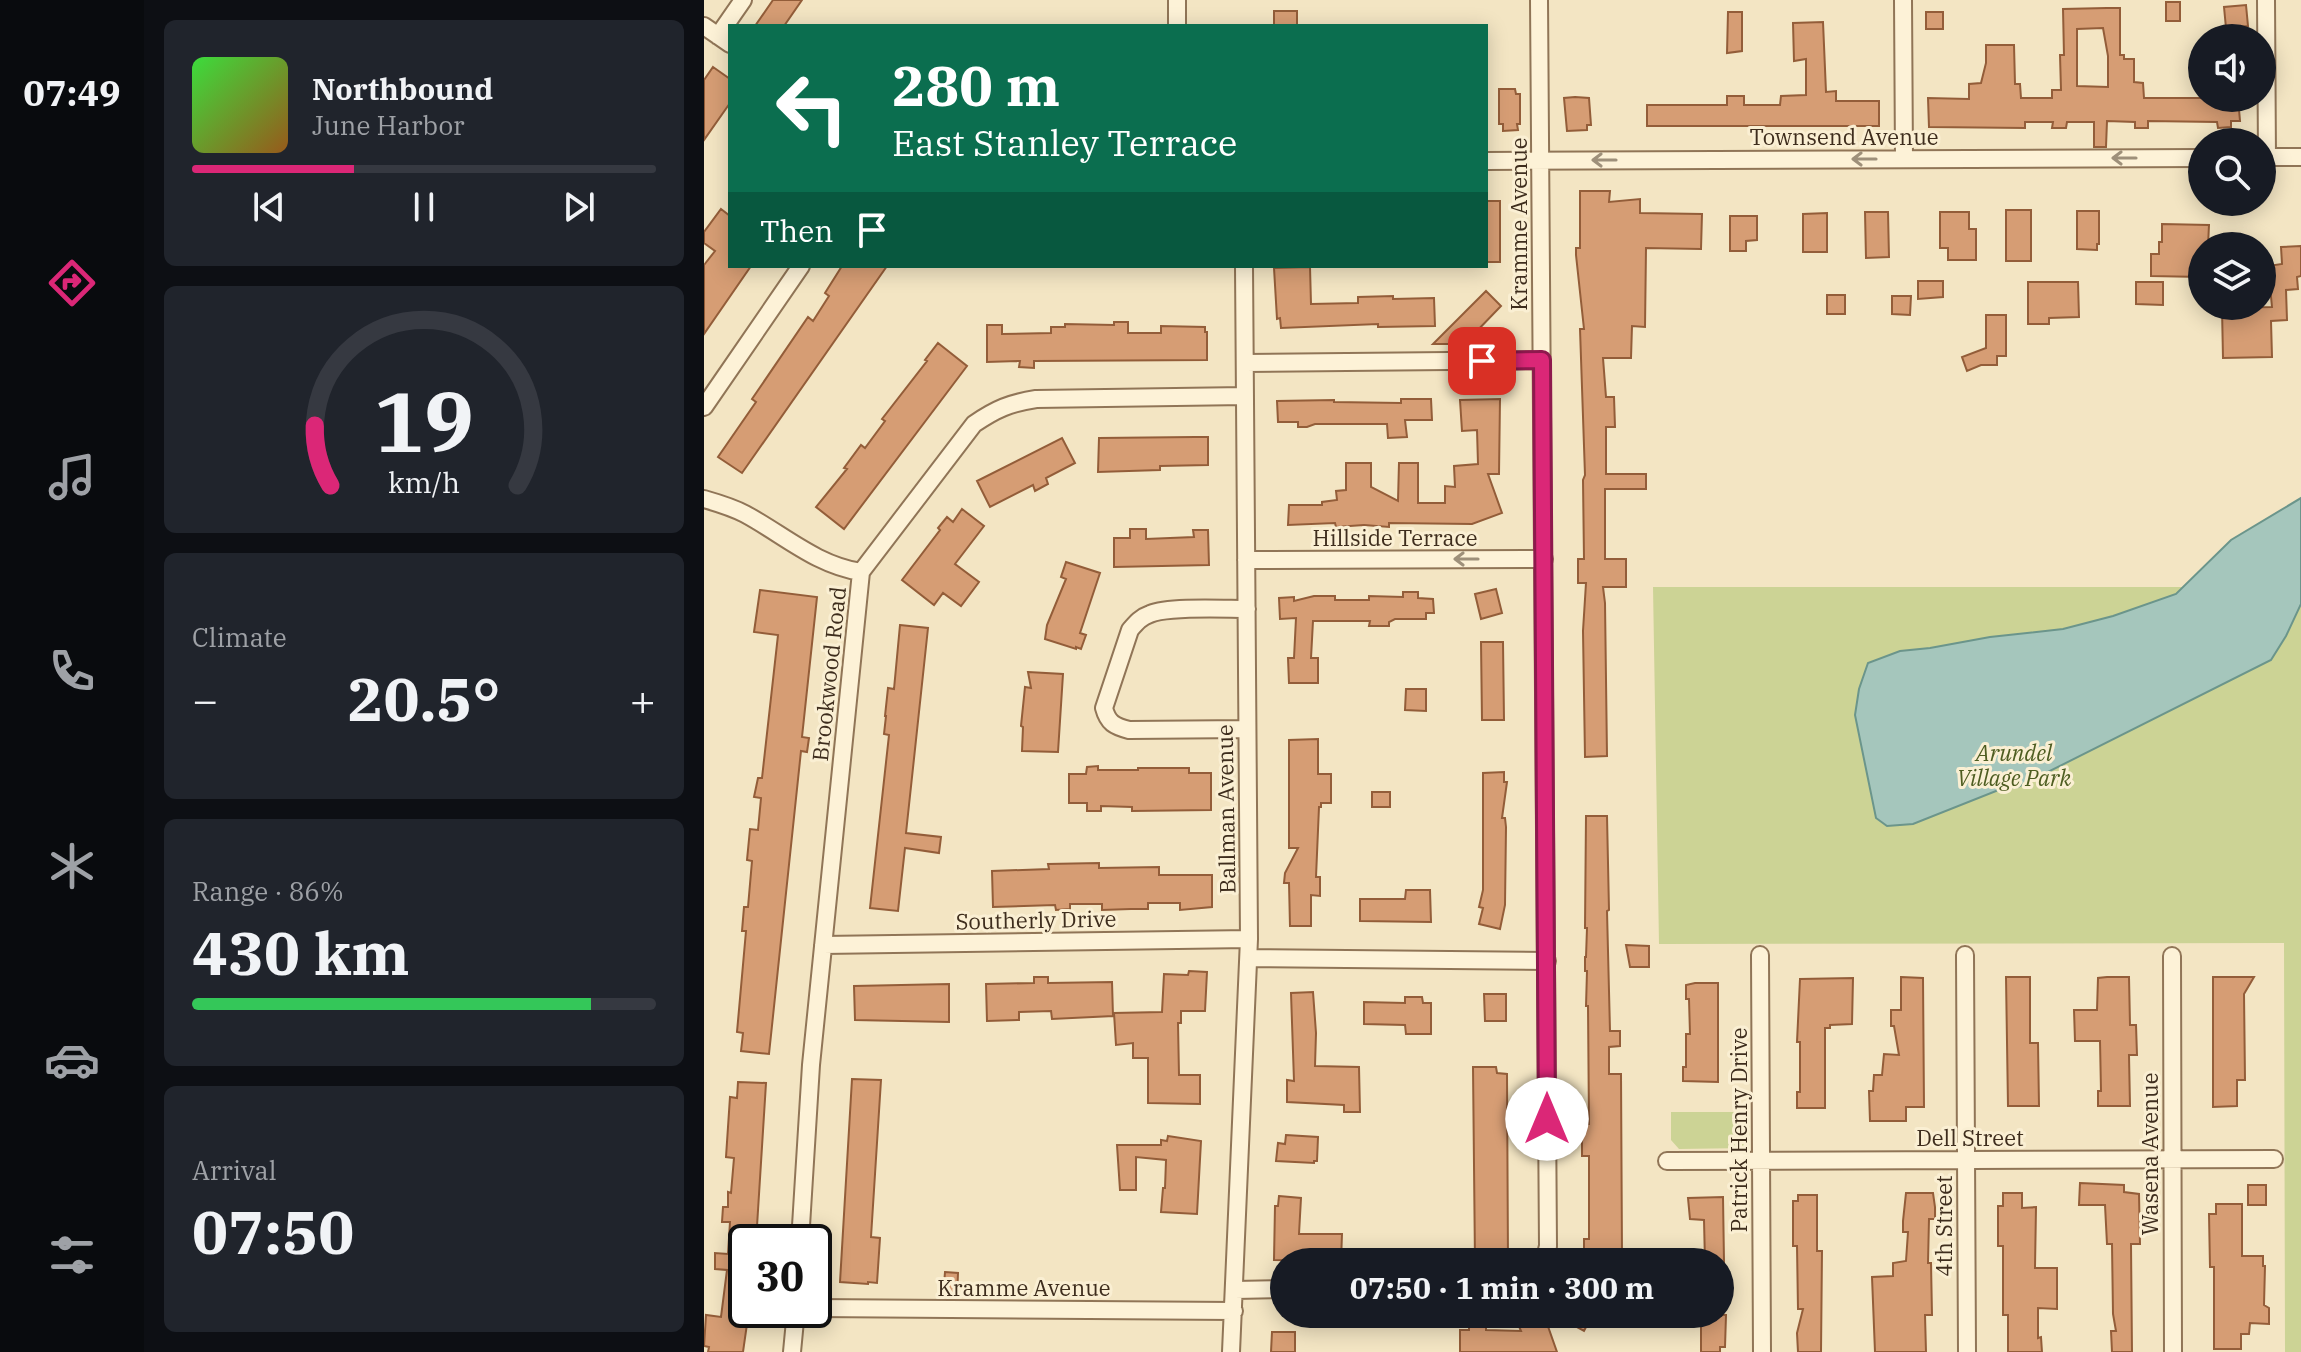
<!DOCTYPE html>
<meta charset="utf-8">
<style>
:root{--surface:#171b24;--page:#20242c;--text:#f1f3f6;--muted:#9ea1a6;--line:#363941;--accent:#db2777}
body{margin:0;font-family:"IBM Plex Serif",serif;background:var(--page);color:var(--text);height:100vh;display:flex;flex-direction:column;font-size:30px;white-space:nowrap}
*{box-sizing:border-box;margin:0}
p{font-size:26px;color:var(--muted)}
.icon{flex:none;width:44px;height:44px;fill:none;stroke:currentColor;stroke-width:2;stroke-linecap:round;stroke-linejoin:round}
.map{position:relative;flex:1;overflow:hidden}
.drawer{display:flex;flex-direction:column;gap:20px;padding:20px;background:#0d0f14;width:560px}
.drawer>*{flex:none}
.top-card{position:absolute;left:24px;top:24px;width:760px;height:244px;border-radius:0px;box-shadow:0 4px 20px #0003;background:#0b6e4f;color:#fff;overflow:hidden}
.buttons{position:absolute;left:1484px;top:24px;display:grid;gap:16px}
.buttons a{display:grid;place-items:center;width:88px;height:88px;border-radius:50%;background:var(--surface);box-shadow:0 4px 20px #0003;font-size:40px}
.speed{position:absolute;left:24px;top:1224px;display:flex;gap:16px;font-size:40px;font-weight:700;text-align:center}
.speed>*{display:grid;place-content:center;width:104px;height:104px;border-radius:50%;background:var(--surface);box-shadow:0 4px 20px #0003;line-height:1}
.speed .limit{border:4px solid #111;border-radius:12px;background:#fff;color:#111}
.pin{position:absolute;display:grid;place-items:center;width:68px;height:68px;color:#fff;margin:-34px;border-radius:16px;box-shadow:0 4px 12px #0006}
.me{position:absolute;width:88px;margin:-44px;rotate:0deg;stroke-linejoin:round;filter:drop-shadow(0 0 6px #0008)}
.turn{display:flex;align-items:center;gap:28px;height:168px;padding:0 32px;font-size:36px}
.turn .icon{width:104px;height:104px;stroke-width:2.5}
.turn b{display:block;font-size:56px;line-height:68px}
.then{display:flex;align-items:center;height:76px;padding:0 32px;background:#0003;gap:16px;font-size:30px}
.big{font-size:60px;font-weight:800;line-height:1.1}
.drawer .tile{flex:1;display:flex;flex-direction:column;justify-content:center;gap:12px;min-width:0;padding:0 28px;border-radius:12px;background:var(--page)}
.drawer .dial{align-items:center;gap:0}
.dial svg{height:208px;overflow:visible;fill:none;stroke:var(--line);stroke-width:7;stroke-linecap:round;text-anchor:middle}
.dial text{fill:var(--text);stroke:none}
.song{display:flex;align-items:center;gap:24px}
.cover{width:96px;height:96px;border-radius:12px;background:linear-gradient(135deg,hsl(120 70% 55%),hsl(30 70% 35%))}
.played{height:8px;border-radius:4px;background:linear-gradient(90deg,var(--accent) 35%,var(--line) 35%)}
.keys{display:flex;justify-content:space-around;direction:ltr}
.heat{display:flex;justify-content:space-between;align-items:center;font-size:44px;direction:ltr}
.charge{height:12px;border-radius:6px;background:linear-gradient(90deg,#34c759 86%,var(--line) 0)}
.trip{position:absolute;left:566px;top:1248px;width:464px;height:80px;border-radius:40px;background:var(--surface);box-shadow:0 4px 20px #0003;font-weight:800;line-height:80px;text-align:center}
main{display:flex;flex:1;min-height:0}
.tab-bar{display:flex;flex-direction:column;width:144px;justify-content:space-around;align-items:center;background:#090b0e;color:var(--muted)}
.tab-bar .icon{width:56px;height:56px}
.tab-bar .on{color:var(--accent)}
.tab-bar b{font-size:36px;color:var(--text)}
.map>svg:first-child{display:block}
.green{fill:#ccd395}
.water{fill:#a5c6bc;stroke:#6b958b;stroke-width:2}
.building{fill:#d69d74;stroke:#935d39;stroke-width:2;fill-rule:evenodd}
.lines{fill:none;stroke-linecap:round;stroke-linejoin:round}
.street-casing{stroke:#907557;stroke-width:20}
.street{stroke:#fdf2d7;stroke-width:16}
.oneway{stroke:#9e907a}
.route-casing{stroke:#8e194d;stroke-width:20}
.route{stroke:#db2777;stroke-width:14}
.labels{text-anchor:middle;stroke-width:6;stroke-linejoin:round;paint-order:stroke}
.street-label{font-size:22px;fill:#3e2d1d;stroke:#faefd3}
.park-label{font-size:22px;font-style:italic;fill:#4e5d21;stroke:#faefd3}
</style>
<main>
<nav class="tab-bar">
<b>07:49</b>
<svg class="icon on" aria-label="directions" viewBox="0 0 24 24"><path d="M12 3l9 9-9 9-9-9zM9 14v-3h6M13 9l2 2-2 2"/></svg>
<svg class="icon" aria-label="music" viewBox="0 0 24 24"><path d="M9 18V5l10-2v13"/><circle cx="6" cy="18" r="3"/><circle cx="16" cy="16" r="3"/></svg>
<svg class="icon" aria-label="phone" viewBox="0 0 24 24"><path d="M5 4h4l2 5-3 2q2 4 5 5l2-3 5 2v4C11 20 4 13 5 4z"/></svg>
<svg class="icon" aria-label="climate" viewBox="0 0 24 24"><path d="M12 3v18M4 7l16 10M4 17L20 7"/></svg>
<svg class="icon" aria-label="car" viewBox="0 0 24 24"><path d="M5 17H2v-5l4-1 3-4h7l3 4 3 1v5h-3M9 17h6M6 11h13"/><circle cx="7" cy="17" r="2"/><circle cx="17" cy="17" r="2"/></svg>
<svg class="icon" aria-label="filters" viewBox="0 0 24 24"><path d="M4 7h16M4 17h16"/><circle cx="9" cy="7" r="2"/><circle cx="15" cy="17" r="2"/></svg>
</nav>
<section class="drawer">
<div class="tile">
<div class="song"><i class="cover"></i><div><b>Northbound</b><p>June Harbor</p></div></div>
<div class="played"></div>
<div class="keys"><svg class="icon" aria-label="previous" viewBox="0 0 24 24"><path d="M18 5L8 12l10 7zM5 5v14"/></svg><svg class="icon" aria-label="pause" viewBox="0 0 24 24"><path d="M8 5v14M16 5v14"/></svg><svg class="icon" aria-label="next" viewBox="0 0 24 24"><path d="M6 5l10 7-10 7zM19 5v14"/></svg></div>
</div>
<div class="tile dial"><svg viewBox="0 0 100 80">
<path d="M14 69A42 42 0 1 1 86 69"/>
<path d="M14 69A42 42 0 0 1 8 46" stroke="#db2777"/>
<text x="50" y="56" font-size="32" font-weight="700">19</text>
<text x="50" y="72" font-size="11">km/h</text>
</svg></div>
<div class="tile"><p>Climate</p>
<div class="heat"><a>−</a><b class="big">20.5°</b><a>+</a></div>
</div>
<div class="tile"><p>Range · 86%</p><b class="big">430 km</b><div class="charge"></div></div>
<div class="tile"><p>Arrival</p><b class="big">07:50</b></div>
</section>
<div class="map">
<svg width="1597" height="1352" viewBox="0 0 1597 1352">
<rect width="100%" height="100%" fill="#f3e5c3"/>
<path class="green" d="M949,587H1597V1352H1581L1580,943L955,944Z
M967,1112H1042L1044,1148L975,1149L967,1140Z"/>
<path class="water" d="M1597,498V604L1582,636L1567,660L1314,787L1297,789L1209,824L1183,826L1172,818L1151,715L1155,689L1164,663L1196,651L1226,648L1286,637L1359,629L1409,616L1472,594L1527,540Z"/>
<path class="building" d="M69,0H98L80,26H51Z
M1462,2H1476V21H1462Z
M1542,5L1544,26L1522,28L1520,7Z
M1403,8H1416V55H1420V59H1430V82L1439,83L1440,98H1534L1536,121H1527V127L1514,128L1513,122L1444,121V128H1431V122L1403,121L1402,147H1390V122H1363L1362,128H1348L1349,122H1321V128L1225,127L1224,98L1265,99V84L1277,83L1282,63V45H1310L1311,84H1316L1317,98H1348V90H1357L1356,55H1360L1359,9ZM1399,28L1404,56V87L1373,86V29Z
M570,11H593V26H570Z
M1024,12H1038V51L1023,53Z
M1222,12H1239V29H1222Z
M1119,22L1122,92L1132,91V101H1175V126H943V105H1023V96H1040V105H1076L1077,96L1102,95V59L1090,61L1089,23Z
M9,67L26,79V103L0,140V80Z
M795,89H811L812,94H816V124H813L814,130L799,131V124H795Z
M871,97L885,98L887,125H883V130L863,131L860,98Z
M876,191H906L905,202L936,199V213L998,214L997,249L942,248L941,327L928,326L927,358H899L902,397H910L911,427H902V474H942V489H901V559H922V587H899L901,603L903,756L881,757L879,631L882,583H874V559H880L879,480L881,475L876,329H880L872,255V248H876Z
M782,201H796V262H782Z
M17,209L26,216V266H47L0,334V265L11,251L0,243V232Z
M1302,210H1327V261H1302Z
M1373,211H1395V244H1393V250L1373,249Z
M1161,212H1184L1185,257L1162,258Z
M1236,212H1265V229H1272V260H1244V248H1236Z
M1123,213V252H1099V214Z
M1026,216H1053V240L1042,241V251H1026Z
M1458,224L1505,225L1504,246H1498V277L1447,276V254H1455V242H1458Z
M1597,246V276L1593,277L1594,289L1582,290L1583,320L1567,321L1568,357L1519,358L1518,308L1568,307L1564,266L1578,264L1577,247Z
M138,266H183L38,473L14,457L52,402L48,399L104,317L109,321L125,296L121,293Z
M606,267L607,304L654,303V297L689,296V299L730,298L731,326L674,327V324L577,328L576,318L573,319L570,268Z
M1214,281H1239V297L1214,299Z
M1324,282H1374L1375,317L1345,318V324H1324Z
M1432,282H1459V305L1432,304Z
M782,291L797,306L769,335L768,344H729Z
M1123,295H1141V314H1123Z
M1188,296H1207L1206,315L1188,314Z
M1282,315H1302V356H1293V365H1277L1263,371L1258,357L1282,348Z
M410,322H424V333H457V326L501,327V332H503V360L330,361V368L315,367L316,361L283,362V325H298V334L347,333V327H361V324L410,325Z
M234,343L263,366L140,529L112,507L143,469L140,468L157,445L161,448L181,421L178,419L223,361L221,360Z
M697,399H727L728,420H701L703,437L684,438L683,424H611L603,427H594V422H574L573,401L630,400V402L697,403Z
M796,399L795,474H784L798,513L768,524L685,523V527L660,525L632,527L631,523L584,525L585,505H618V502L633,500L632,491L642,490V463H667V487L694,501L695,463H714V503H741V486L751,487L750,466L774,464L773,430L758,431L756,400Z
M491,437H504V465L456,466V470L394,472L395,438Z
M358,438L371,463L342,478L344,484L331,491L329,485L286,507L273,481Z
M258,509L280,526L251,564L275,582L257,606L239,593L230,605L198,580L236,530L234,528L243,517L249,522Z
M426,529H442V539L490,537L489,530H504L505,565L410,567V538H426Z
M362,562L396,573L376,633L382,635L377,649L372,647V649L341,639L343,625L362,579L357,577Z
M792,589L798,613L777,619L771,594Z
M56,590L113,597L98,737L105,738L103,752L97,751L65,1054L37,1051L39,1033L33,1032L42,931H38L40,907H44L48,861L43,860L46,829L54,830L57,798L50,797L54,778H58L74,635L50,632Z
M699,592H714V598L729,599L730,613H722V619H691L685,622V626H665L666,621H609L607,658H614V683H585L584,658H590L592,618L576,619L575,598L590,597V601L610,596H631V600H665V596L699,597Z
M196,625L224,628L202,833L237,837L235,853L201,848L194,911L166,908L185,735L180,734L182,716H181L184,688L190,689Z
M777,642H799L800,720H778Z
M324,672L359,674L354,752L318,751L319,727L317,726L321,687L327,688Z
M702,689H722V711L701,710Z
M614,739V774H627V803H617V807H615L612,877H616V896L607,895V926H586L585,883H580L581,873L594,848H585V740Z
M394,766V770H434V768H485V773H507V810L428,811V807L397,806V811H383V803H365V774H382L383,767Z
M800,772V782H803L798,818H801L802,827L801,905L796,929L775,924L779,908L775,907L779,890V773Z
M668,792H686V807H668Z
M882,816H903L905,910L903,911L906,1031H916V1046L905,1047V1074H917L918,1255H911V1259H880V1239H885V1156H878V1142L879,1124H885L884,1006H882L883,971H881V957H882L883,928H881Z
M395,863V868L455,867V875H508V907L476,910V903H444V909H427L398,910V904H366V909L352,910L351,905L289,907L288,871L345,869L344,864Z
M702,890H726L727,922L656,921V899H701Z
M922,945L945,946V967H926Z
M485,971L503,972L501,1011H477V1023H474L475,1075H496V1104L444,1103V1058H429V1043L412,1045L410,1013L458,1012L460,974L484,975Z
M330,977H344V983L408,982L409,1016L348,1019L347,1011L315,1012V1020L283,1021L282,984L330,983Z
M1197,977L1219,978L1220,1107H1202V1121H1166L1165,1091H1169L1170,1075H1178L1180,1054L1195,1055L1190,1026H1187V1010H1197Z
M1302,977H1326V1043H1334L1335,1106H1304Z
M1403,977H1425L1426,1025H1432L1433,1055H1425L1426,1106H1394V1091H1397L1396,1041H1371L1370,1010H1393L1394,978Z
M1509,977H1550L1540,994L1541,1080H1533V1106L1509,1107Z
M1149,978L1148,1024L1126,1025V1028H1121V1108H1093V1092H1096V1042H1093L1096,979Z
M991,983H1014V1082L979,1081V1067H982V1034H986L985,999H982V985Z
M245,984V1022L151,1020L150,986Z
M609,992L612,1033L611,1066L655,1067L656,1112H640V1105L583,1102V1080L590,1081L587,993Z
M780,994H802V1021H781Z
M701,997H718L719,1003H727V1034H702L701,1025L660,1024V1002L701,1003Z
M769,1067H792L793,1073L803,1074L804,1262H771Z
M148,1079L177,1080L167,1237L176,1238L173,1283L164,1282V1284L136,1282Z
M34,1082L62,1083L52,1242H42V1310H45L39,1352H4L5,1347L0,1346L2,1315L17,1317L23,1270L11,1269V1253L24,1254L26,1222H18L19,1207H24V1192L27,1193L30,1158L22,1157L26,1097L33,1098Z
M582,1135L614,1137L613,1161H610V1163L572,1161L574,1143L581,1144Z
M464,1136L497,1141L493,1214L457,1212L459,1188H461L462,1160L432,1157V1190H416L413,1145H457V1140L463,1141Z
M1376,1183L1420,1185V1192L1435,1194L1436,1244H1427L1428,1352H1408L1407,1331H1412L1409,1314L1408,1244H1403L1401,1205H1375Z
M1544,1185H1562V1205H1544Z
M1202,1193H1229L1231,1207V1219H1225L1224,1263H1227L1228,1315H1221L1222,1352H1171L1168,1277L1189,1276V1263L1202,1261L1204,1232H1199V1221Z
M1299,1193H1318V1208L1332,1207L1331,1268H1353V1309L1334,1308V1338L1337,1337L1338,1352H1304V1315H1299V1246H1294V1206H1299Z
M1094,1195H1113V1251H1118L1117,1352H1094L1093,1333L1099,1309H1094L1093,1246H1089V1201H1094Z
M575,1196L597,1198L595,1234H638L637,1261L570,1260L571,1206H574Z
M1019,1197L1020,1262H1001L1000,1220L986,1219L984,1198Z
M1512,1204H1538V1256H1559V1266H1561L1560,1305L1565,1308V1324L1546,1323L1545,1334H1537V1349H1510V1267H1506L1505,1214H1512Z
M241,1272L254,1273L253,1298L239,1297Z
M849,1314H889L880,1331Z
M997,1314L1022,1315L1021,1347H1016V1352H997Z
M840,1315L853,1352H756V1330H765V1326L782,1325V1330L817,1331L814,1324Z
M568,1332H591V1352H567Z"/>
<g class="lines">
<defs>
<path id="street" d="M835,0L844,1246L840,1262
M1199,0L1200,159
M1562,0L1563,157
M0,26L26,44
M473,26V0
M14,36L39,0
M1558,157H1597
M782,161L1498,158
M541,363L838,360
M0,407L97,266
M0,499C14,503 28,507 41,514C80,535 112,565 157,572
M542,560L840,559
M543,609C520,609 465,606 446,614C437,617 432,623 426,630L400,708C404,723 410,726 425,730L543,729
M119,945L545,939
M1056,955L1058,1352
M1261,955L1263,1352
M1468,956L1469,1352
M545,958L843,961
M963,1161L1570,1159
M96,1242L107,1065L157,572L270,424C292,409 306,403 332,399L541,396
M531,1290L580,1289
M110,1308L530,1311
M88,1352L92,1310
M527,1352L545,939L540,266"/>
</defs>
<use href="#street" class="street-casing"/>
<use href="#street" class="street"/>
</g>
<defs><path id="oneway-shaft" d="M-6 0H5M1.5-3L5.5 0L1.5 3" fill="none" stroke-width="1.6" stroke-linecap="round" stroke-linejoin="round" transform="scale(2)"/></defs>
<g class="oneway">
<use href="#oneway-shaft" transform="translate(1420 158) rotate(180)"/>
<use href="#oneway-shaft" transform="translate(1160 159) rotate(180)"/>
<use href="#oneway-shaft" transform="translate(900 160) rotate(180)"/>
<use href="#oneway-shaft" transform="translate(762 559) rotate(180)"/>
</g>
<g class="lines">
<defs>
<path id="route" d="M778,361L838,360L843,1119"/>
</defs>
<use href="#route" class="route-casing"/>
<use href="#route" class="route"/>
</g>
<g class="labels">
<g class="street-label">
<text x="1140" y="145">Townsend Avenue</text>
<text transform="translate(815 224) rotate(-90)" y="8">Kramme Avenue</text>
<text x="691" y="546">Hillside Terrace</text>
<text transform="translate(125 674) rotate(-84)" y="8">Brookwood Road</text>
<text transform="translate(522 809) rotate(-91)" y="8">Ballman Avenue</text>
<text transform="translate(332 920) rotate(-1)" y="8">Southerly Drive</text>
<text transform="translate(1035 1130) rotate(-90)" y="8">Patrick Henry Drive</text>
<text x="1266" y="1146">Dell Street</text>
<text transform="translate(1446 1154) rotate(-90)" y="8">Wasena Avenue</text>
<text transform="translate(1240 1226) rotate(-90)" y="8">4th Street</text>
<text x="320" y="1296">Kramme Avenue</text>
</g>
<g class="park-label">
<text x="1310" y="761">Arundel<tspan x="1310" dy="25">Village Park</tspan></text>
</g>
</g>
</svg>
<div class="buttons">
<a><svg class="icon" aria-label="sound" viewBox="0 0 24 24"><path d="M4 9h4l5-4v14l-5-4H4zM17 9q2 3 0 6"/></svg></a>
<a><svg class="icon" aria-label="search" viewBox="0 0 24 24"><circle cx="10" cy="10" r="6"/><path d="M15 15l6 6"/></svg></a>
<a><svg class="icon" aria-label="layers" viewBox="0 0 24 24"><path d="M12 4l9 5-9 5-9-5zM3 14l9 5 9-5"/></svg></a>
</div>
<div class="speed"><div class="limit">30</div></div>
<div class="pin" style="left:778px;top:361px;background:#d93025"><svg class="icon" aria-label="arrive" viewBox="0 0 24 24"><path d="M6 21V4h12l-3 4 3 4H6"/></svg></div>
<svg class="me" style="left:843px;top:1119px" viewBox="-20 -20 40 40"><circle r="19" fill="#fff"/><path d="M0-13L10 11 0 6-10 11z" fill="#db2777"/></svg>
<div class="trip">07:50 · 1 min · 300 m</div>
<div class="top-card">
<div class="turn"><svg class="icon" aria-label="left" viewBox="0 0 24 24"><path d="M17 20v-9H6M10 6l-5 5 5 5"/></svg><div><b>280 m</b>East Stanley Terrace</div></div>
<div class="then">Then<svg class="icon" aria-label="arrive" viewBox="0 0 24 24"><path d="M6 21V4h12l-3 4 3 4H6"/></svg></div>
</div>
</div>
</main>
